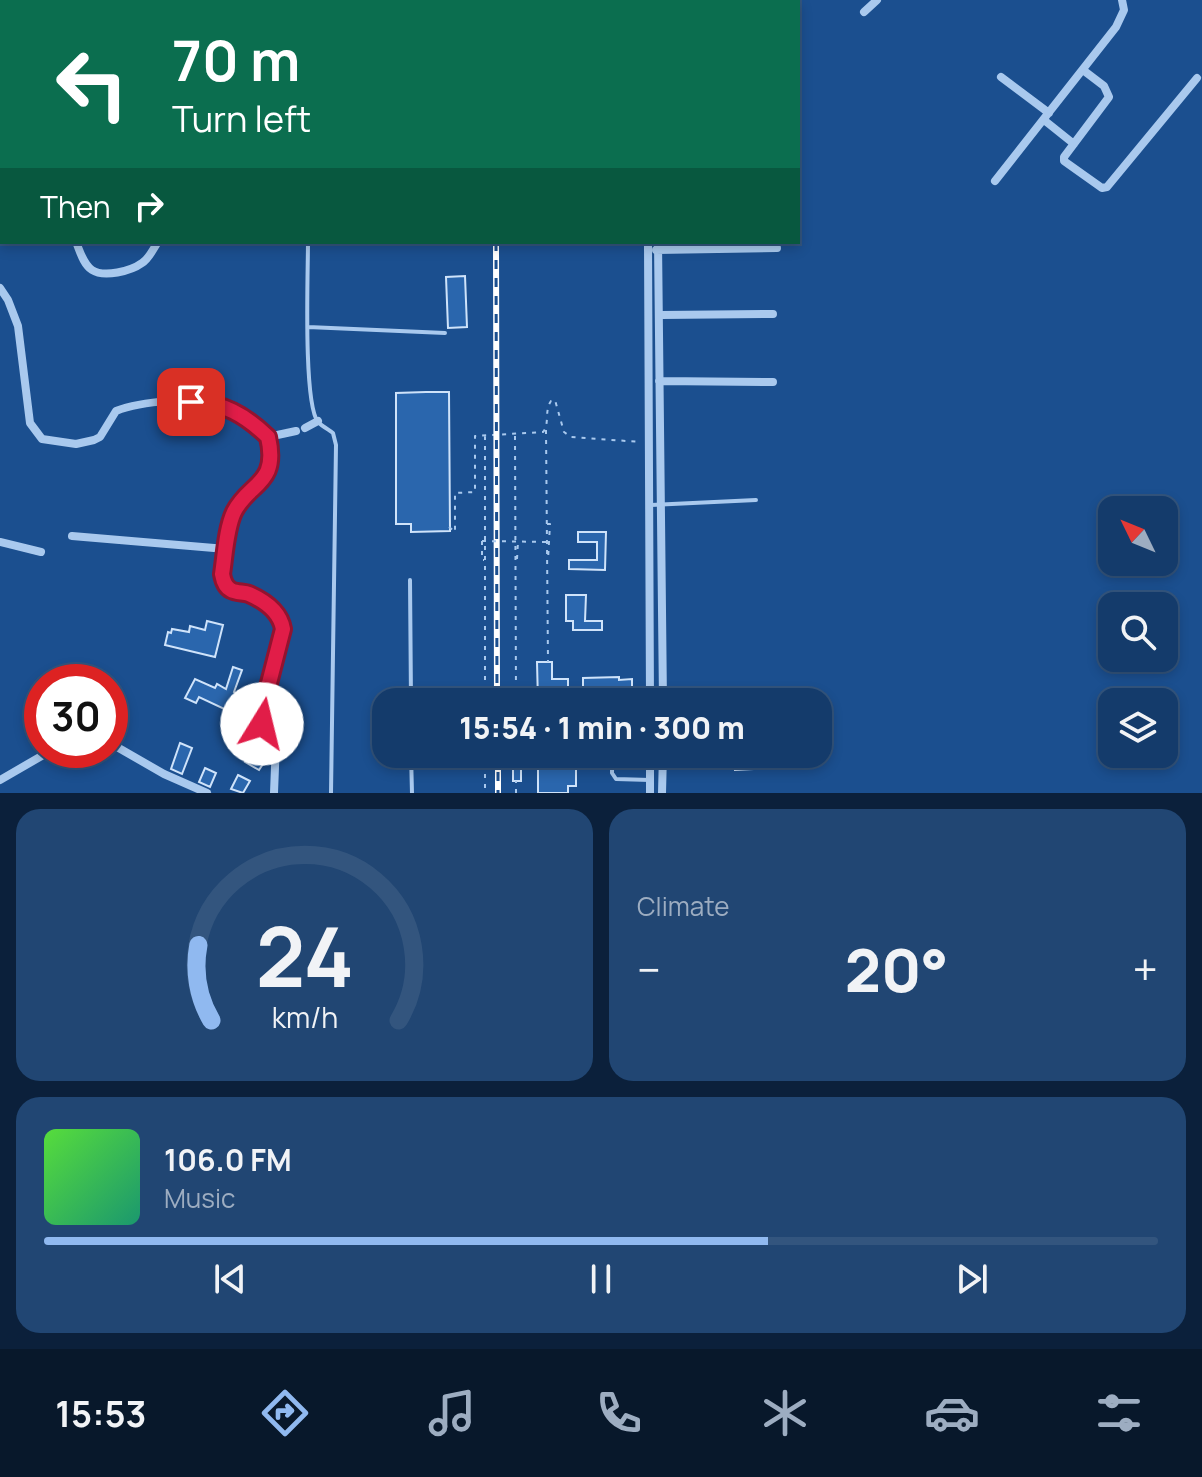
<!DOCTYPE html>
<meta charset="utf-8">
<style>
:root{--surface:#143b6b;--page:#214673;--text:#f1f3f6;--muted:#9dadc1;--line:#33557e;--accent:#90b9f0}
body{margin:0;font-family:Manrope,sans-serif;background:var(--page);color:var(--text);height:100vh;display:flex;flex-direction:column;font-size:30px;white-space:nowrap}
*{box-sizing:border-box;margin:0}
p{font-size:26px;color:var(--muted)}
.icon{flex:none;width:44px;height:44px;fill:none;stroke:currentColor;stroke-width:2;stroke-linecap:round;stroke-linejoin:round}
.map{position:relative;height:793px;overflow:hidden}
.details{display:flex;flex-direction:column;gap:16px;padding:16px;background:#0b203b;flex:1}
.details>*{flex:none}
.guide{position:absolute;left:0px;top:0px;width:800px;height:244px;box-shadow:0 4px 12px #0003,0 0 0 2px var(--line);background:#0b6e4f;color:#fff;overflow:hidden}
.needle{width:52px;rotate:313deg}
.fabs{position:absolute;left:1098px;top:496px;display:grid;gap:16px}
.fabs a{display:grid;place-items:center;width:80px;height:80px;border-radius:16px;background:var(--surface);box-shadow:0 4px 12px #0003,0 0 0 2px var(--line);font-size:40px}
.speed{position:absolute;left:24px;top:664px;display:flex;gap:16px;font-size:40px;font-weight:700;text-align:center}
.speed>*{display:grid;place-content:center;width:104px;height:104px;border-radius:50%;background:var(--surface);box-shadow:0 4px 12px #0003,0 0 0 2px var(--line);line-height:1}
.speed .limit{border:12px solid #d22;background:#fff;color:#111}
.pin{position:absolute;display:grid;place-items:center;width:68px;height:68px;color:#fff;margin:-34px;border-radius:16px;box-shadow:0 4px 12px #0006}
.me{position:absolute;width:88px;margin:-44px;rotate:9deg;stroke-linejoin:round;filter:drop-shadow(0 0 6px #0008)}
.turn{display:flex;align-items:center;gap:28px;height:168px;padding:0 40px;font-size:36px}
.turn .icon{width:104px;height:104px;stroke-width:2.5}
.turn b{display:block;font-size:56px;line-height:68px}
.then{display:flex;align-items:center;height:76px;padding:0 40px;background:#0003;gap:16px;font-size:30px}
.big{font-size:60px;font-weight:800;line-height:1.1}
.details .tile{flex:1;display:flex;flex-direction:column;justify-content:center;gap:12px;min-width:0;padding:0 28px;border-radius:24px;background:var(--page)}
.details .dial{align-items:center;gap:0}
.dial svg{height:208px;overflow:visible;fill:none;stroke:var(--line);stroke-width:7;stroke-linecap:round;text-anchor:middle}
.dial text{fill:var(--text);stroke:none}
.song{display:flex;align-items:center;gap:24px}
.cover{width:96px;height:96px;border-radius:12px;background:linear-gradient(135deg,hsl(110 70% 55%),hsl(160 70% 35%))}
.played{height:8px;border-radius:4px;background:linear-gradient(90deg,var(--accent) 65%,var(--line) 65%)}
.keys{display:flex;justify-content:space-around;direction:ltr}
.heat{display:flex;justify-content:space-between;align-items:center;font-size:44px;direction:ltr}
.details .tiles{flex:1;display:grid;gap:16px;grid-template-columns:1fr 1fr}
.tile:last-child{grid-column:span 2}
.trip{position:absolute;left:372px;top:688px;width:460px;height:80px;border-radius:24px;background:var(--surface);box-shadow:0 4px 12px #0003,0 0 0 2px var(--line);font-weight:800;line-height:80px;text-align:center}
.tabs{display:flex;height:128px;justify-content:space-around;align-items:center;background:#08182b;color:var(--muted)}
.tabs .icon{width:56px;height:56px}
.tabs .selected{color:var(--accent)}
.tabs b{font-size:36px;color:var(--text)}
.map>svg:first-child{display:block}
.building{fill:#2a66ad;stroke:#cfe3fa;stroke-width:2}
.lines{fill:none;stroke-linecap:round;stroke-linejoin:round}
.path{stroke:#a9c9ee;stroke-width:2;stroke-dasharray:4 6;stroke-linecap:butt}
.lane{stroke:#a9c9ee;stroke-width:4}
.street{stroke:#a9c9ee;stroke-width:8}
.rail-casing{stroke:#fff;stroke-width:6}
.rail{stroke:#1b4f8f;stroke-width:3;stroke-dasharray:9;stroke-linecap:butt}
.path-bridge{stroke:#a9c9ee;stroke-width:2;stroke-dasharray:4 6;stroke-linecap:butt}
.route-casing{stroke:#92132f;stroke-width:20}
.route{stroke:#e11d48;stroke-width:14}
</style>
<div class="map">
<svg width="1202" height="793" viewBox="0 0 1202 793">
<rect width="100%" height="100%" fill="#1b4f8f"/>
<path class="building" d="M465,276L467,327L448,328L446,277Z
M426,392H449L450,531L411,532V524H396V393Z
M578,532H606L605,570L569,569V560H597V542H578Z
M566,595H586L585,621H602V630H573V621H566Z
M207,621L223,625L215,657L165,645L168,632L171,633L172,629L189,632L190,626L205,630Z
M537,662H552V679H568V702H538Z
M233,667L242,670L234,692L245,698L237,715L199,697L196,703L185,698L195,679L215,688L217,684L226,689Z
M619,677V680L632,679V700H583V678Z
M285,709H296L295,737H284Z
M180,743L192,748L182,774L171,769Z
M253,749L267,758L259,770L245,762Z
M513,754H521V781H513Z
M538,754H576V786H568V793H538Z
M734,754H753V769L735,770Z
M205,768L216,773L210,787L199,782Z
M238,775L250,781L243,793L231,789Z"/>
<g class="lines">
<path class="path" d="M546,430L548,662
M485,436V702
M515,436L516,702
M547,524H550L548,560
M449,527L455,532V493L475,492V436L543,432C550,424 544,411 551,401L555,400L564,432L571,437L641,442
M482,541V560H484
M517,559L518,542
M485,754V793
M516,793V781"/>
<path class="lane" d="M306,0V2
M308,242C308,272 303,403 318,422C322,426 329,430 333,433L336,445L331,793
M308,327L445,333
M651,505L756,500
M410,580L411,702
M411,754L412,793
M612,754V773L616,779L650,780
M665,756L701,754"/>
<path class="street" d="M221,2L223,0
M677,2L679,0
M690,2L692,0
M864,12L877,0
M1083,70L1104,86L1109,97L1064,157V161L1102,188L1107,187L1197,78
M1001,77L1049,113
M0,96L2,99
M1044,120L1074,144
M995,181L1116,27L1124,10L1122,0
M76,242C80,251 83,264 92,270C104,278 131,271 142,263C149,259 153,249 158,242
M648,242L650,702
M658,242L663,702
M656,250L777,248
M0,288L8,300L18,326L30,423L42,439L76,444L94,440L100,437L116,411C139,402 199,395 222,405C238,411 255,425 268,437C278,485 250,482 234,512C227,527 225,557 222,574C223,580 225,587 231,590C236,593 244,592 249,594C265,601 280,612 283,629C277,653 247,729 276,741L274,793
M661,315L773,314
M659,381L773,382
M305,428L318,421
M268,437L296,431
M72,536L226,549
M0,542L41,552
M110,743L164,774L207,793
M0,780L52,750
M650,793V754
M662,793L663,754"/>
<defs>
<path id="rail" d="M494,0V2
M496,242L497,702
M498,754V793"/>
</defs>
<use href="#rail" class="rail-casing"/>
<use href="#rail" class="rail"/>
<path class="path-bridge" d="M482,541L550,542"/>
</g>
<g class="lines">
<defs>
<path id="route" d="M191,402C223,402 245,415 268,437C279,485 249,482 234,512C226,529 225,555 222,574C223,580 225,587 231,590C236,593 244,592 249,594C265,601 280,612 283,629L261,714L262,724"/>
</defs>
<use href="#route" class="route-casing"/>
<use href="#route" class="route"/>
</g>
</svg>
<div class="fabs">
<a><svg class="needle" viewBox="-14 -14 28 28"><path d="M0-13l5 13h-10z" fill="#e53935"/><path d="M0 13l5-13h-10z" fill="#9dadc1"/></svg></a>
<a><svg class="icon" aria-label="search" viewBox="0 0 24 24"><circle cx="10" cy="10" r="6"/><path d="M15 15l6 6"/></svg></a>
<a><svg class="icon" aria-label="layers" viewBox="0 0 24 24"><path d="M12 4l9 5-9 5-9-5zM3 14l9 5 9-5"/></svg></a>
</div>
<div class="speed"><div class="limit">30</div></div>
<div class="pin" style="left:191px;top:402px;background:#d93025"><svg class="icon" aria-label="arrive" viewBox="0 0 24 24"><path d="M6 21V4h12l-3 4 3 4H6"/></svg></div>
<svg class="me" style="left:262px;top:724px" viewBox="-20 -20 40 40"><circle r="19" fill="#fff"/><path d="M0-13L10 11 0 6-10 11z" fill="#e11d48"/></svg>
<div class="trip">15:54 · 1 min · 300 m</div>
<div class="guide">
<div class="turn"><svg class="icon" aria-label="left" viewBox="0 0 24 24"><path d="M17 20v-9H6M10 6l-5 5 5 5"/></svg><div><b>70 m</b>Turn left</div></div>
<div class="then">Then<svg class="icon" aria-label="right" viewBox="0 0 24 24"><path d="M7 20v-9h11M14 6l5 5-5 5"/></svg></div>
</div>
</div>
<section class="details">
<div class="tiles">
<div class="tile dial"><svg viewBox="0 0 100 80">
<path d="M14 69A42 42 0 1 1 86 69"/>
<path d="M14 69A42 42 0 0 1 9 40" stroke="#90b9f0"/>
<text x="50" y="56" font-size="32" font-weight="700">24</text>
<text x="50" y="72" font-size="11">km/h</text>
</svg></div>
<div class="tile"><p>Climate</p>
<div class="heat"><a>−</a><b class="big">20°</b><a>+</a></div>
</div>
<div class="tile">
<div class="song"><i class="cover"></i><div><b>106.0 FM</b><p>Music</p></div></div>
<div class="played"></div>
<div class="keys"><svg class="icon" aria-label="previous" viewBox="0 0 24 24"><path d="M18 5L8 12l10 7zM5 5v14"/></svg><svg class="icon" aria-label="pause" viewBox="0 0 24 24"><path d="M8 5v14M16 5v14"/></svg><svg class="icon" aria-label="next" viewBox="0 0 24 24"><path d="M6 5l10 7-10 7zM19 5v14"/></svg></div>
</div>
</div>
</section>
<nav class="tabs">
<b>15:53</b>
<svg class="icon selected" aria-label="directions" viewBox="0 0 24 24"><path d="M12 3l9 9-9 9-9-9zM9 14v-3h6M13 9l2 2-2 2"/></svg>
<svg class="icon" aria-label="music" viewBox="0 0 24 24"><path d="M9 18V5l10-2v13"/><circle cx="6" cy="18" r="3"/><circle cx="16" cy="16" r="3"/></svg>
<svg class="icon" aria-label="phone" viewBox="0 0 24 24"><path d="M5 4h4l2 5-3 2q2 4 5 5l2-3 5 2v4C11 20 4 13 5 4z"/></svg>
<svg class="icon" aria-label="climate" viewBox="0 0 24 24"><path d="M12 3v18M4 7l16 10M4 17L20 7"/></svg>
<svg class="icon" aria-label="car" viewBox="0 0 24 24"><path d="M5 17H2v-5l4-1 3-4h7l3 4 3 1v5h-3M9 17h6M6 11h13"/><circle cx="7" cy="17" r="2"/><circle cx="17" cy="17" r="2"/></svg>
<svg class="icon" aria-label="filters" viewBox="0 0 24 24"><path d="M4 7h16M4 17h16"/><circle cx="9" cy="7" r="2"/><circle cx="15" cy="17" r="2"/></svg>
</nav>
